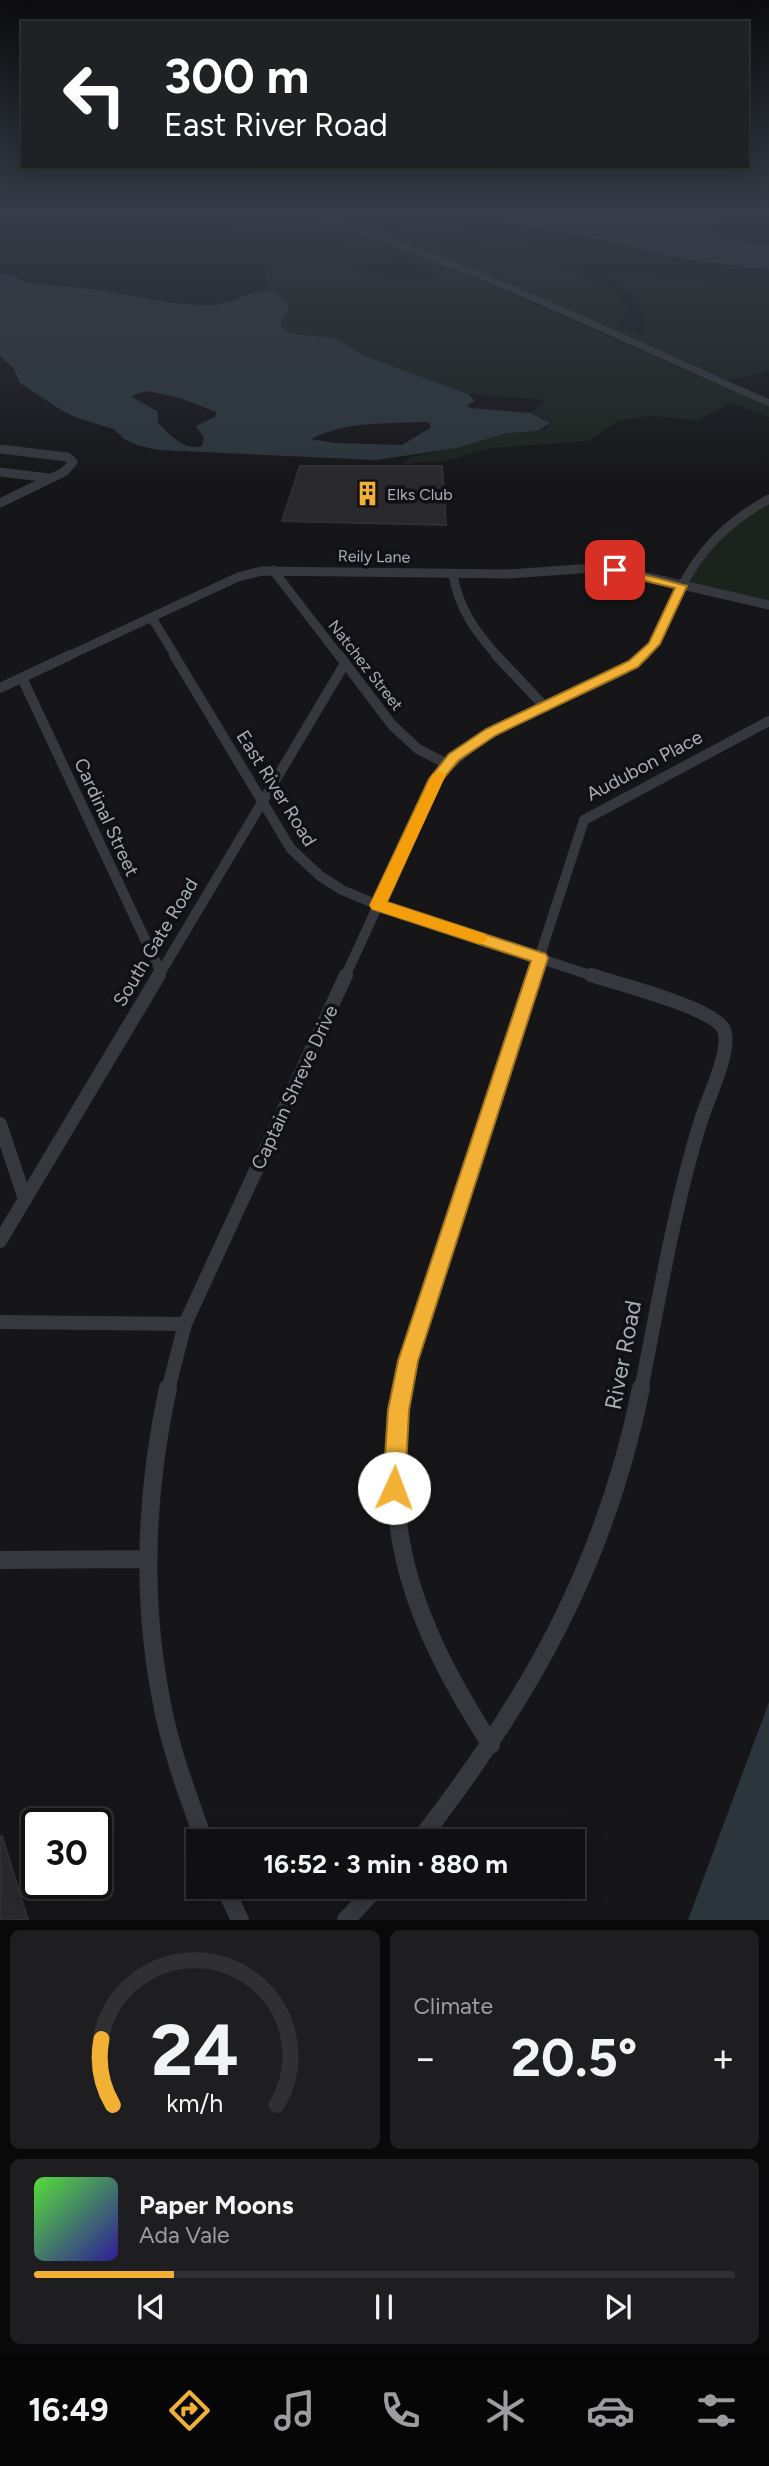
<!DOCTYPE html>
<meta charset="utf-8">
<style>
:root{--surface:#101012;--page:#1e1e20;--text:#f1f3f6;--muted:#9c9d9f;--line:#303032;--accent:#f2b134}
body{margin:0;font-family:Figtree,sans-serif;background:var(--page);color:var(--text);height:100vh;display:flex;flex-direction:column;font-size:26px;white-space:nowrap}
*{box-sizing:border-box;margin:0}
p{font-size:23px;color:var(--muted)}
.icon{flex:none;width:38px;height:38px;fill:none;stroke:currentColor;stroke-width:2;stroke-linecap:round;stroke-linejoin:round}
.map{position:relative;height:1920px;overflow:hidden}
.drawer{display:flex;flex-direction:column;gap:10px;padding:10px;background:#09090a;flex:1}
.drawer>*{flex:none}
.banner{position:absolute;left:21px;top:21px;width:728px;height:147px;border-radius:0px;box-shadow:0 4px 18px #0003,0 0 0 2px var(--line);background:#202124;color:#fff;overflow:hidden}
.speed{position:absolute;left:21px;top:1808px;display:flex;gap:14px;font-size:35px;font-weight:700;text-align:center}
.speed>*{display:grid;place-content:center;width:91px;height:91px;border-radius:50%;background:var(--surface);box-shadow:0 4px 18px #0003,0 0 0 2px var(--line);line-height:1}
.speed .limit{border:4px solid #111;border-radius:10px;background:#fff;color:#111}
.pin{position:absolute;display:grid;place-items:center;width:60px;height:60px;color:#fff;margin:-30px;border-radius:14px;box-shadow:0 4px 10px #0006}
.me{position:absolute;width:77px;margin:-38px;rotate:2deg;stroke-linejoin:round;filter:drop-shadow(0 0 5px #0008)}
.turn{display:flex;align-items:center;gap:24px;height:147px;padding:0 28px;font-size:32px}
.turn .icon{width:91px;height:91px;stroke-width:2.5}
.turn b{display:block;font-size:49px;line-height:60px}
.big{font-size:52px;font-weight:700;line-height:1.1}
.drawer .tile{flex:1;display:flex;flex-direction:column;justify-content:center;gap:10px;min-width:0;padding:0 24px;border-radius:10px;background:var(--page)}
.drawer .dial{align-items:center;gap:0}
.dial svg{height:182px;overflow:visible;fill:none;stroke:var(--line);stroke-width:7;stroke-linecap:round;text-anchor:middle}
.dial text{fill:var(--text);stroke:none}
.song{display:flex;align-items:center;gap:21px}
.cover{width:84px;height:84px;border-radius:10px;background:linear-gradient(135deg,hsl(110 70% 55%),hsl(250 70% 35%))}
.played{height:7px;border-radius:4px;background:linear-gradient(90deg,var(--accent) 20%,var(--line) 20%)}
.keys{display:flex;justify-content:space-around;direction:ltr}
.heat{display:flex;justify-content:space-between;align-items:center;font-size:38px;direction:ltr}
.drawer .tiles{flex:1;display:grid;gap:10px;grid-template-columns:1fr 1fr}
.tile:last-child{grid-column:span 2}
.trip{position:absolute;left:186px;top:1829px;width:399px;height:70px;border-radius:0px;background:var(--surface);box-shadow:0 4px 18px #0003,0 0 0 2px var(--line);font-weight:700;line-height:70px;text-align:center}
.menu{display:flex;height:112px;justify-content:space-around;align-items:center;background:#060607;color:var(--muted)}
.menu .icon{width:49px;height:49px}
.menu .active{color:var(--accent)}
.menu b{font-size:32px;color:var(--text)}
.map>svg:first-child{display:block}
.green{fill:#1c231d}
.water{fill:#2c353c;fill-rule:evenodd}
.building{fill:#29292c;stroke:#303034;stroke-width:2}
.lines{fill:none;stroke-linecap:round;stroke-linejoin:round}
.minor-far4{stroke:#37383d;stroke-width:7}
.minor-far3{stroke:#37383d;stroke-width:9}
.minor-far2{stroke:#37383d;stroke-width:10}
.minor-far1{stroke:#37383d;stroke-width:14}
.minor{stroke:#37383d;stroke-width:18}
.route{fill:#f2b134;stroke:#9d7322;stroke-width:2}
.slow{fill:#f59e0b}
.labels{text-anchor:middle;stroke-width:7;stroke-linejoin:round;paint-order:stroke}
.far-poi-label{font-size:16px;fill:#a8adb8;stroke:#111113;text-anchor:start}
.far-street-label{font-size:16px;fill:#a8adb8;stroke:#111113}
.street-label{font-size:19px;fill:#a8adb8;stroke:#111113}
.near-street-label{font-size:23px;fill:#a8adb8;stroke:#111113}
</style>
<div class="map">
<svg width="769" height="1920" viewBox="0 0 769 1920">
<rect width="100%" height="100%" fill="#161618"/>
<path class="green" d="M162,215H298L324,222L422,255L769,407V417L733,402L697,420L651,416L620,420L588,441L492,448L445,461L401,464L412,457L457,448L507,433L538,431L547,427L543,417L531,413L545,400L468,394L365,356L337,339L289,333L280,325L290,306L268,291L264,256L286,253L336,261L366,272L409,280L437,277C409,248 304,241 262,234C229,229 196,219 162,215Z
M320,215H412L559,252L546,258L371,223C382,227 394,233 406,236C454,252 607,254 626,310L621,319L612,324L642,336L647,330L638,298L603,276L614,272L769,286V371L727,381L451,260L387,235Z
M769,499V605L681,586L706,544Z"/>
<path class="water" d="M467,215H640L671,220L749,215L705,226L704,229L721,237L769,246V270L690,260L588,237Z
M7,274C16,275 22,282 31,283C56,287 81,287 106,291C141,297 176,306 212,305C245,304 261,273 290,306L280,325L289,333L337,339L365,356L468,394L475,401L467,405L470,408L531,413L550,423L538,431L507,433L457,448L376,460L158,450L137,445L124,439L114,429L77,418L61,410L20,383L14,369L0,356V275ZM147,391L180,398L216,412L215,417L196,426L204,438L202,446C183,451 171,435 158,423V412L131,396ZM423,422L430,423V428L402,445L335,443L311,439C346,421 385,424 423,422Z
M769,1702V1920H688Z"/>
<path class="building" d="M300,466H442L446,525L282,521Z
M2,1836L28,1920H0V1837Z"/>
<g class="lines">
<path class="minor-far4" d="M312,215C470,263 618,337 769,403"/>
<path class="minor-far3" d="M0,449L67,457L73,462L64,472L0,503
M0,472L49,478
M273,570L340,657
M453,574C458,608 476,632 498,657
M152,618L176,657
M66,657L238,577L262,571L509,574L593,568L626,572L769,605
M643,657C661,640 667,618 677,596C697,552 727,522 769,499"/>
<path class="minor-far2" d="M174,655L291,849L320,876L342,890L378,905L596,977
M339,655L392,725L418,749L447,764
M496,655L545,707
M22,678L160,971
M0,688L70,655
M158,977L344,665
M345,977L436,779C476,734 528,713 583,689C604,679 627,671 645,655
M533,977L584,820L769,721"/>
<path class="minor-far1" d="M591,975C618,984 710,1007 723,1028C734,1046 707,1100 701,1120C674,1207 659,1300 641,1390
M0,1124L25,1199
M0,1241L159,975
M0,1322L185,1324
M168,1390L185,1324L346,975
M403,1390L408,1361L533,975"/>
<path class="minor" d="M168,1388C145,1494 141,1603 163,1709C172,1754 189,1798 204,1841
M403,1388C377,1531 415,1626 491,1745
M0,1560L148,1559
M419,1841C529,1699 605,1566 641,1388
M224,1886L240,1920
M346,1920L378,1886"/>
</g>
<linearGradient id="sky" x2="0" y2="1"><stop stop-color="#0c0c0d"/><stop offset="0.44" stop-color="#363c48"/><stop offset="1" stop-color="#363c48" stop-opacity="0"/></linearGradient>
<rect width="769" height="484" fill="url(#sky)"/>
<path class="route" d="M615,567L687,586L660,644L638,667L496,735L459,760L442,780L387,902L546,954L548,958L418,1361L409,1410L405,1488L402,1496L394,1499L386,1496L383,1488L388,1410L398,1361L531,961L372,909L370,905L429,779L449,754L486,729L629,661L649,643L675,588L611,573V568Z"/>
<path class="slow" d="M439,771L446,775L387,902L485,934L488,938L485,942L480,944L372,909L370,905L432,775Z"/>
<defs>
<symbol id="building-bare" viewBox="-9 -9 18 18"><path d="M-4-6H4V6H1V3H-1V6H-4ZM-2.5-4.3h1.7v1.8h-1.7ZM.8-4.3h1.7v1.8H.8ZM-2.5-1h1.7V.8h-1.7ZM.8-1h1.7V.8H.8Z" fill="#f2b134" stroke="#111113" stroke-width="2.5" paint-order="stroke"/></symbol>
</defs>
<g fill-rule="evenodd">
<use href="#building-bare" x="350" y="476" width="35" height="35"/>
</g>
<g class="labels">
<g class="far-poi-label">
<text x="387" y="500">Elks Club</text>
</g>
<g class="far-street-label">
<text transform="translate(374 556) rotate(1)" y="6">Reily Lane</text>
<text transform="translate(366 665) rotate(52)" y="6">Natchez Street</text>
</g>
<g class="street-label">
<text transform="translate(644 765) rotate(-28)" y="7">Audubon Place</text>
<text transform="translate(277 788) rotate(58)" y="7">East River Road</text>
<text transform="translate(107 817) rotate(65)" y="7">Cardinal Street</text>
<text transform="translate(155 942) rotate(-59)" y="7">South Gate Road</text>
<text transform="translate(294 1087) rotate(-65)" y="7">Captain Shreve Drive</text>
</g>
<g class="near-street-label">
<text transform="translate(623 1355) rotate(-79)" y="8">River Road</text>
</g>
</g>
</svg>
<div class="speed"><div class="limit">30</div></div>
<div class="pin" style="left:615px;top:570px;background:#d93025"><svg class="icon" aria-label="arrive" viewBox="0 0 24 24"><path d="M6 21V4h12l-3 4 3 4H6"/></svg></div>
<svg class="me" style="left:394px;top:1488px" viewBox="-20 -20 40 40"><circle r="19" fill="#fff"/><path d="M0-13L10 11 0 6-10 11z" fill="#f2b134"/></svg>
<div class="trip">16:52 · 3 min · 880 m</div>
<div class="banner">
<div class="turn"><svg class="icon" aria-label="left" viewBox="0 0 24 24"><path d="M17 20v-9H6M10 6l-5 5 5 5"/></svg><div><b>300 m</b>East River Road</div></div>
</div>
</div>
<section class="drawer">
<div class="tiles">
<div class="tile dial"><svg viewBox="0 0 100 80">
<path d="M14 69A42 42 0 1 1 86 69"/>
<path d="M14 69A42 42 0 0 1 9 40" stroke="#f2b134"/>
<text x="50" y="56" font-size="32" font-weight="700">24</text>
<text x="50" y="72" font-size="11">km/h</text>
</svg></div>
<div class="tile"><p>Climate</p>
<div class="heat"><a>−</a><b class="big">20.5°</b><a>+</a></div>
</div>
<div class="tile">
<div class="song"><i class="cover"></i><div><b>Paper Moons</b><p>Ada Vale</p></div></div>
<div class="played"></div>
<div class="keys"><svg class="icon" aria-label="previous" viewBox="0 0 24 24"><path d="M18 5L8 12l10 7zM5 5v14"/></svg><svg class="icon" aria-label="pause" viewBox="0 0 24 24"><path d="M8 5v14M16 5v14"/></svg><svg class="icon" aria-label="next" viewBox="0 0 24 24"><path d="M6 5l10 7-10 7zM19 5v14"/></svg></div>
</div>
</div>
</section>
<nav class="menu">
<b>16:49</b>
<svg class="icon active" aria-label="directions" viewBox="0 0 24 24"><path d="M12 3l9 9-9 9-9-9zM9 14v-3h6M13 9l2 2-2 2"/></svg>
<svg class="icon" aria-label="music" viewBox="0 0 24 24"><path d="M9 18V5l10-2v13"/><circle cx="6" cy="18" r="3"/><circle cx="16" cy="16" r="3"/></svg>
<svg class="icon" aria-label="phone" viewBox="0 0 24 24"><path d="M5 4h4l2 5-3 2q2 4 5 5l2-3 5 2v4C11 20 4 13 5 4z"/></svg>
<svg class="icon" aria-label="climate" viewBox="0 0 24 24"><path d="M12 3v18M4 7l16 10M4 17L20 7"/></svg>
<svg class="icon" aria-label="car" viewBox="0 0 24 24"><path d="M5 17H2v-5l4-1 3-4h7l3 4 3 1v5h-3M9 17h6M6 11h13"/><circle cx="7" cy="17" r="2"/><circle cx="17" cy="17" r="2"/></svg>
<svg class="icon" aria-label="filters" viewBox="0 0 24 24"><path d="M4 7h16M4 17h16"/><circle cx="9" cy="7" r="2"/><circle cx="15" cy="17" r="2"/></svg>
</nav>
